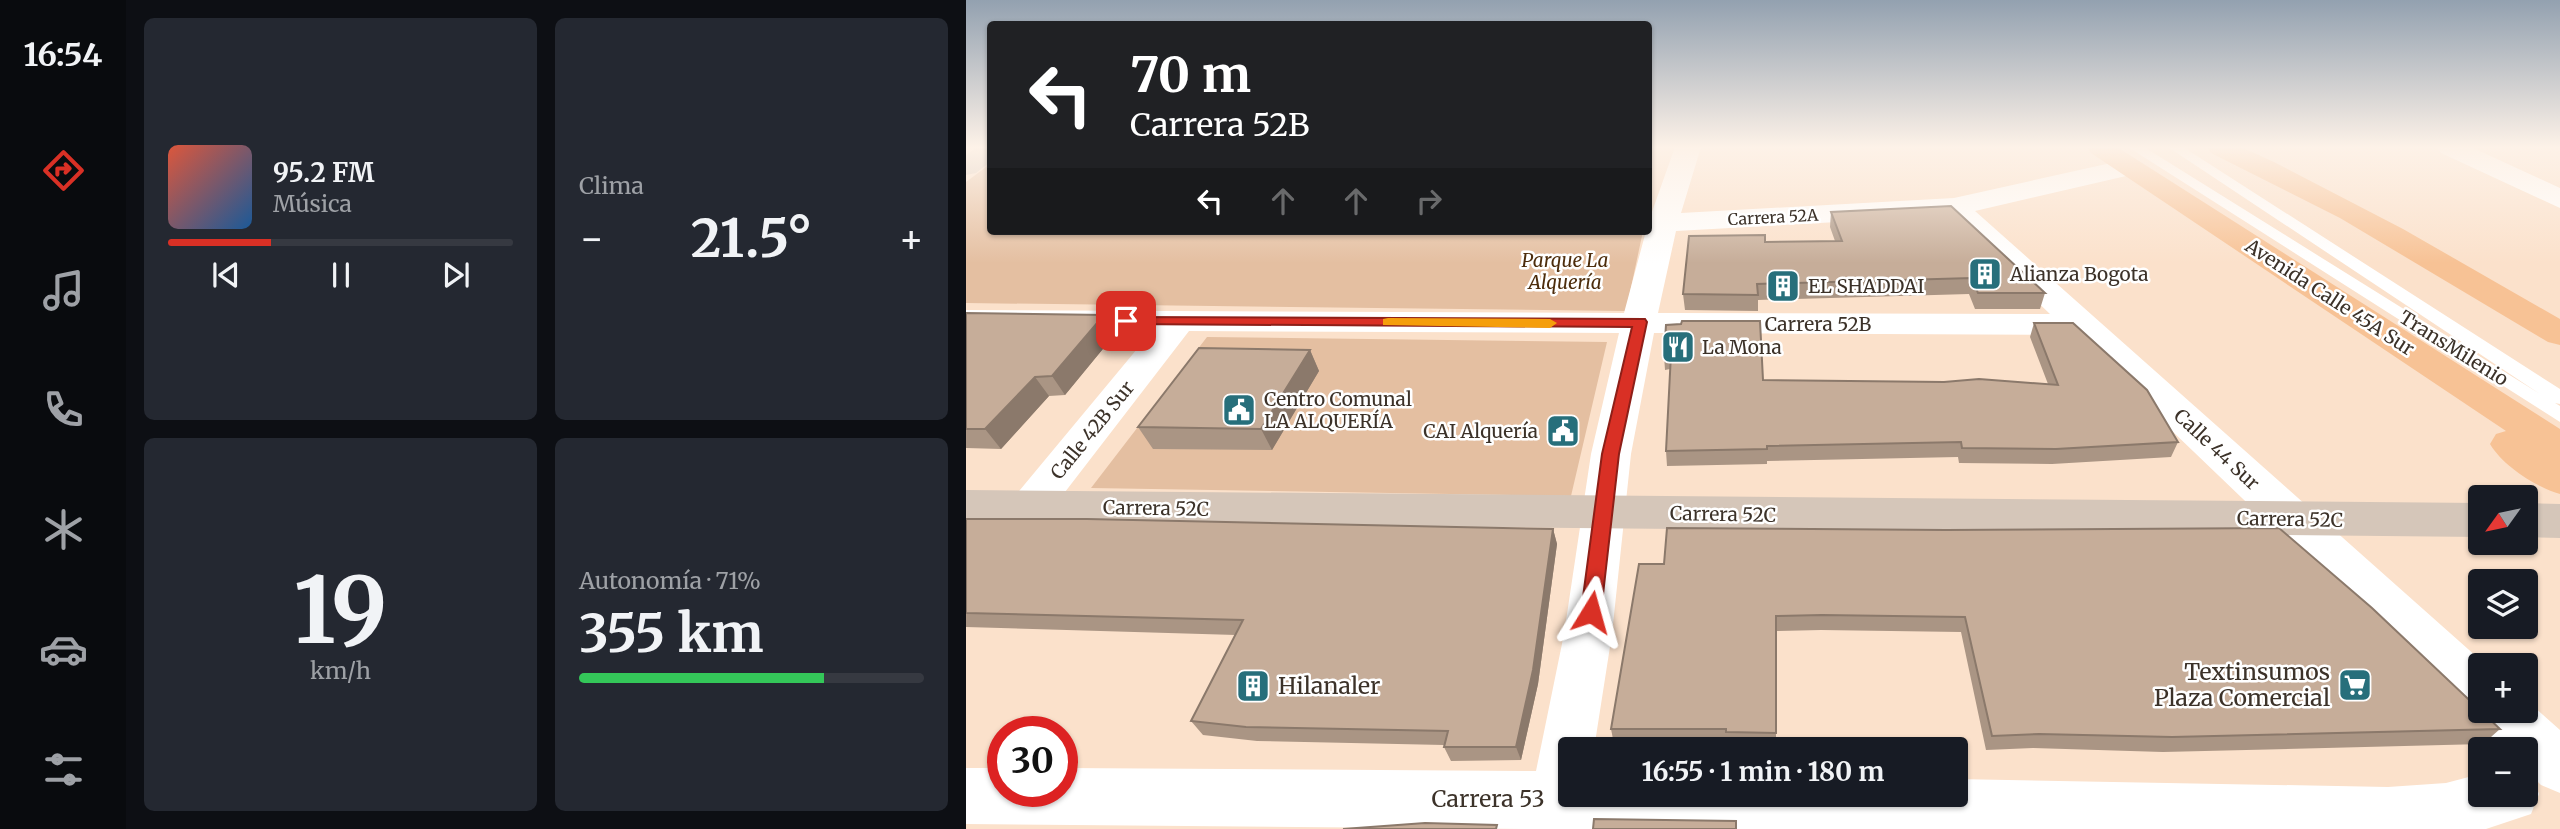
<!DOCTYPE html>
<html lang="es">
<meta charset="utf-8">
<style>
:root{--surface:#171b24;--page:#242831;--text:#f1f3f6;--muted:#9ea1a6;--line:#363941;--accent:#d93025}
body{margin:0;font-family:Merriweather,serif;background:var(--page);color:var(--text);height:100vh;display:flex;flex-direction:column;font-size:26px;white-space:nowrap}
*{box-sizing:border-box;margin:0}
p{font-size:23px;color:var(--muted)}
.icon{flex:none;width:38px;height:38px;fill:none;stroke:currentColor;stroke-width:2;stroke-linecap:round;stroke-linejoin:round}
.map{position:relative;flex:1;overflow:hidden}
.drawer{display:flex;flex-direction:column;gap:18px;padding:18px;background:#0d0f14;width:840px}
.drawer>*{flex:none}
.guide{position:absolute;left:21px;top:21px;width:665px;height:214px;border-radius:7px;box-shadow:0 2px 5px #0004;background:#202124;color:#fff;overflow:hidden}
.needle{width:46px;rotate:237deg}
.buttons{position:absolute;left:1502px;top:485px;display:grid;gap:14px}
.buttons a{display:grid;place-items:center;width:70px;height:70px;border-radius:7px;background:var(--surface);box-shadow:0 2px 5px #0004;font-size:35px}
.speed{position:absolute;left:21px;top:716px;display:flex;gap:14px;font-size:35px;font-weight:700;text-align:center}
.speed>*{display:grid;place-content:center;width:91px;height:91px;border-radius:50%;background:var(--surface);box-shadow:0 2px 5px #0004;line-height:1}
.speed .limit{border:10px solid #d22;background:#fff;color:#111}
.pin{position:absolute;display:grid;place-items:center;width:60px;height:60px;color:#fff;margin:-30px;border-radius:14px;box-shadow:0 4px 10px #0006}
.me{position:absolute;width:77px;margin:-38px;rotate:8deg;stroke-linejoin:round;filter:drop-shadow(0 0 5px #0008)}
.turn{display:flex;align-items:center;gap:24px;height:147px;padding:0 28px;font-size:32px}
.turn .icon{width:91px;height:91px;stroke-width:2.5}
.turn b{display:block;font-size:49px;line-height:60px}
.lanes{display:flex;align-items:center;height:66px;padding:0 28px;background:#0003;justify-content:center;gap:35px;direction:ltr}
.lanes .off{opacity:.35}
.big{font-size:52px;font-weight:700;line-height:1.1}
.drawer .tile{flex:1;display:flex;flex-direction:column;justify-content:center;gap:10px;min-width:0;padding:0 24px;border-radius:10px;background:var(--page)}
.drawer .dial{align-items:center;gap:0}
.dial b{font-size:91px;line-height:1}
.song{display:flex;align-items:center;gap:21px}
.cover{width:84px;height:84px;border-radius:10px;background:linear-gradient(135deg,hsl(10 70% 55%),hsl(210 70% 35%))}
.played{height:7px;border-radius:4px;background:linear-gradient(90deg,var(--accent) 30%,var(--line) 30%)}
.keys{display:flex;justify-content:space-around;direction:ltr}
.heat{display:flex;justify-content:space-between;align-items:center;font-size:38px;direction:ltr}
.charge{height:10px;border-radius:5px;background:linear-gradient(90deg,#34c759 71%,var(--line) 0)}
.drawer .tiles{flex:1;display:grid;gap:18px;grid-template-columns:repeat(2,1fr)}
.trip{position:absolute;left:592px;top:737px;width:410px;height:70px;border-radius:7px;background:var(--surface);box-shadow:0 2px 5px #0004;font-weight:700;line-height:70px;text-align:center}
main{display:flex;flex:1;min-height:0}
.menu{display:flex;flex-direction:column;width:126px;justify-content:space-around;align-items:center;background:#090b0e;color:var(--muted)}
.menu .icon{width:49px;height:49px}
.menu .on{color:var(--accent)}
.menu b{font-size:32px;color:var(--text)}
.map>svg:first-child{display:block}
.green{fill:#e4bfa1}
.lines{fill:none;stroke-linecap:round;stroke-linejoin:round}
.lane{fill:#fff;fill-rule:evenodd}
.street{fill:#fff;fill-rule:evenodd}
.secondary{fill:#d5c6b9;fill-rule:evenodd}
.highway{fill:#f7c295;fill-rule:evenodd}
.wall{fill:#aa9584}
.shaded-wall{fill:#8b796b}
.building{fill:#c6ad99;stroke:#8b796b;stroke-width:2}
.route{fill:#d93025;stroke:#8d1f18;stroke-width:2}
.slow{fill:#f59e0b}
.labels{text-anchor:middle;stroke-width:5;stroke-linejoin:round;paint-order:stroke}
.far-street-label{font-size:16px;fill:#3c3229;stroke:#fff}
.park-label{font-size:19px;font-style:italic;fill:#4d2d0c;stroke:#fff}
.poi-label{font-size:19px;fill:#3c3229;stroke:#fff;text-anchor:start}
.street-label{font-size:19px;fill:#3c3229;stroke:#fff}
.near-poi-label{font-size:23px;fill:#3c3229;stroke:#fff;text-anchor:end}
.near-street-label{font-size:23px;fill:#3c3229;stroke:#fff}
</style>
<main>
<nav class="menu">
<b>16:54</b>
<svg class="icon on" aria-label="directions" viewBox="0 0 24 24"><path d="M12 3l9 9-9 9-9-9zM9 14v-3h6M13 9l2 2-2 2"/></svg>
<svg class="icon" aria-label="music" viewBox="0 0 24 24"><path d="M9 18V5l10-2v13"/><circle cx="6" cy="18" r="3"/><circle cx="16" cy="16" r="3"/></svg>
<svg class="icon" aria-label="phone" viewBox="0 0 24 24"><path d="M5 4h4l2 5-3 2q2 4 5 5l2-3 5 2v4C11 20 4 13 5 4z"/></svg>
<svg class="icon" aria-label="climate" viewBox="0 0 24 24"><path d="M12 3v18M4 7l16 10M4 17L20 7"/></svg>
<svg class="icon" aria-label="car" viewBox="0 0 24 24"><path d="M5 17H2v-5l4-1 3-4h7l3 4 3 1v5h-3M9 17h6M6 11h13"/><circle cx="7" cy="17" r="2"/><circle cx="17" cy="17" r="2"/></svg>
<svg class="icon" aria-label="filters" viewBox="0 0 24 24"><path d="M4 7h16M4 17h16"/><circle cx="9" cy="7" r="2"/><circle cx="15" cy="17" r="2"/></svg>
</nav>
<section class="drawer">
<div class="tiles">
<div class="tile">
<div class="song"><i class="cover"></i><div><b>95.2 FM</b><p>Música</p></div></div>
<div class="played"></div>
<div class="keys"><svg class="icon" aria-label="previous" viewBox="0 0 24 24"><path d="M18 5L8 12l10 7zM5 5v14"/></svg><svg class="icon" aria-label="pause" viewBox="0 0 24 24"><path d="M8 5v14M16 5v14"/></svg><svg class="icon" aria-label="next" viewBox="0 0 24 24"><path d="M6 5l10 7-10 7zM19 5v14"/></svg></div>
</div>
<div class="tile"><p>Clima</p>
<div class="heat"><a>−</a><b class="big">21.5°</b><a>+</a></div>
</div>
<div class="tile dial"><b>19</b><p>km/h</p></div>
<div class="tile"><p>Autonomía · 71%</p><b class="big">355 km</b><div class="charge"></div></div>
</div>
</section>
<div class="map">
<svg width="1594" height="829" viewBox="0 0 1594 829">
<rect width="100%" height="100%" fill="#fbe1cb"/>
<path class="green" d="M24,164V231H677L660,311L0,303V182Z
M241,337L641,342L605,496L125,488Z"/>
<g class="lines">
<path class="lane" d="M1162,147H1178L1574,394L1202,147H1217L1594,389V404L1589,403L1594,406V422Z"/>
<path class="street" d="M709,147H735L715,213L988,198L1163,159L1173,161L1176,167L1173,173L1009,211L1520,665H1514V710H1559V699L1594,730V793L1575,785L1566,776L1573,794L1565,814L1520,829H558L0,824V768H37V791H96V768L570,771L598,634L625,454L653,333L223,331L79,518L64,523L49,518L43,507L49,496L186,331L0,330V310L658,313L680,231H682V223ZM981,216L1084,314L692,313L710,231ZM688,333L1106,335L1496,709L1510,714L1516,727L1538,749H1559V770L1563,773L1559,772V794H1514V774L1480,783L1422,787L989,779V794H604V749H628L646,634L665,454Z
M1471,147H1505L1594,188V208L1475,153Z"/>
<path class="secondary" d="M11,147H24V162L10,173L0,175V155Z
M0,490L1514,503V537L0,522Z
M1559,503L1594,504V538L1559,537Z"/>
<path class="highway" d="M1121,147H1151L1594,429V494C1570,487 1537,466 1524,444L1530,434L1540,431L1125,153Z
M1241,147H1275L1308,162L1437,229L1594,319V345L1582,342L1374,218L1245,153Z"/>
</g>
<path class="wall" d="M865,212L1079,293L1074,309H1009L1003,294L792,300V311L719,310L717,294L799,242L869,241L864,227Z
M0,313L150,333L99,395L83,396L35,449L0,448Z
M1068,323L1212,442L1205,457L1086,464L993,463L992,457L801,461V464L701,466L700,451L704,369L699,370L698,355L700,325L797,380L1082,384L1064,337Z
M344,350L353,371L306,450L187,449L172,427Z
M0,519L587,529L591,544L572,684L555,760L485,761L478,747V745L291,741L237,735L225,721L270,635L0,627Z
M701,528L1534,729L1517,744L1197,752L1067,748L1020,750L995,632L855,630L810,631V747H761L760,743L648,744L645,729L698,564Z"/>
<path class="shaded-wall" d="M138,315L150,333L99,395L86,376Z
M344,350L353,371L306,450L295,429Z
M69,377L83,396L35,449L19,429Z
M587,529L591,544L572,684L555,760L550,747Z"/>
<path class="building" d="M985,206L1079,293H1012L1006,278L791,284L792,295L717,294L723,236L799,235V242L876,241L865,212Z
M0,313L138,315L86,376L69,377L19,429H0Z
M716,321H794L797,380L978,382L1013,379L1092,385L1068,323H1107L1181,390L1212,442L1090,449L996,448L995,442L801,446V449L700,451L705,354L698,355L700,325L715,324Z
M233,348L344,350L295,429L172,427Z
M0,519H121L587,529L567,670L550,747H478L482,731L280,727L225,721L277,620L0,613Z
M701,528L980,530L1313,528L1406,608L1534,729L1206,737L1073,734L1026,736L999,617L856,615L810,616V733L760,732V729H645L673,564H698Z
M628,819L770,821V829H627Z
M459,823L531,825L530,829H377Z"/>
<linearGradient id="sky" x2="0" y2="1"><stop stop-color="#93a1b0"/><stop offset="0.56" stop-color="#fdf2e8"/><stop offset="1" stop-color="#fdf2e8" stop-opacity="0"/></linearGradient>
<rect width="1594" height="263" fill="url(#sky)"/>
<path class="route" d="M160,317L679,319L681,322L653,454L635,612L632,618L625,620L618,618L615,612L636,454L666,327L155,324V318Z"/>
<path class="slow" d="M422,318L584,319L591,323L584,328L417,325V319Z"/>
<defs>
<symbol id="building-square" viewBox="-11 -11 22 22"><rect x="-9" y="-9" width="18" height="18" rx="4" fill="#276f7b" stroke="#fff"/><path d="M-4-6H4V6H1V3H-1V6H-4ZM-2.5-4.3h1.7v1.8h-1.7ZM.8-4.3h1.7v1.8H.8ZM-2.5-1h1.7V.8h-1.7ZM.8-1h1.7V.8H.8Z" fill="#fff"/></symbol>
<symbol id="restaurant-square" viewBox="-11 -11 22 22"><rect x="-9" y="-9" width="18" height="18" rx="4" fill="#276f7b" stroke="#fff"/><path d="M-5-6h1v4h1v-4h1v4h1v-4h1v5L-1.5 .5V6h-2V.5L-5-1ZM5-6V6H3V1.5H1.5Q1.5-4 5-6Z" fill="#fff"/></symbol>
<symbol id="civic-square" viewBox="-11 -11 22 22"><rect x="-9" y="-9" width="18" height="18" rx="4" fill="#276f7b" stroke="#fff"/><path d="M-.6-6.5H3V-4.5H.6V-3L4-1V1h2V6H-6V1h2V-1L-.6-3ZM-1.2 2.5V6h2.4V2.5Z" fill="#fff"/></symbol>
<symbol id="supermarket-square" viewBox="-11 -11 22 22"><rect x="-9" y="-9" width="18" height="18" rx="4" fill="#276f7b" stroke="#fff"/><path d="M-6-5.5h2.5l.6 2H6L4.5 2H-2.5L-4.4-4H-6ZM-1.5 3.2a1.3 1.3 0 1 0 .1 0ZM3 3.2a1.3 1.3 0 1 0 .1 0Z" fill="#fff"/></symbol>
</defs>
<g fill-rule="evenodd">
<use href="#building-square" x="1000" y="255" width="38" height="38"/>
<use href="#building-square" x="798" y="267" width="38" height="38"/>
<use href="#restaurant-square" x="693" y="328" width="38" height="38"/>
<use href="#civic-square" x="254" y="391" width="38" height="38"/>
<use href="#civic-square" x="578" y="412" width="38" height="38"/>
<use href="#supermarket-square" x="1370" y="666" width="38" height="38"/>
<use href="#building-square" x="268" y="667" width="38" height="38"/>
</g>
<g class="labels">
<g class="far-street-label">
<text transform="translate(807 217) rotate(-3)" y="6">Carrera 52A</text>
</g>
<g class="park-label">
<text x="599" y="267">Parque La<tspan x="599" dy="22">Alquería</tspan></text>
</g>
<g class="poi-label">
<text x="1044" y="281">Alianza Bogota</text>
<text x="842" y="293">EL SHADDAI</text>
<text x="736" y="354">La Mona</text>
<text x="298" y="406">Centro Comunal<tspan x="298" dy="22">LA ALQUERÍA</tspan></text>
<text x="572" y="438" text-anchor="end">CAI Alquería</text>
</g>
<g class="street-label">
<text transform="translate(1364 297) rotate(33)" y="7">Avenida Calle 45A Sur</text>
<text x="852" y="331">Carrera 52B</text>
<text transform="translate(1488 348) rotate(32)" y="7">TransMilenio</text>
<text transform="translate(126 430) rotate(-51)" y="7">Calle 42B Sur</text>
<text transform="translate(1251 449) rotate(43)" y="7">Calle 44 Sur</text>
<text transform="translate(190 508) rotate(1)" y="7">Carrera 52C</text>
<text transform="translate(757 514) rotate(1)" y="7">Carrera 52C</text>
<text transform="translate(1324 519) rotate(1)" y="7">Carrera 52C</text>
</g>
<g class="near-poi-label">
<text x="1364" y="680">Textinsumos<tspan x="1364" dy="26">Plaza Comercial</tspan></text>
<text x="312" y="694" text-anchor="start">Hilanaler</text>
</g>
<g class="near-street-label">
<text x="522" y="807">Carrera 53</text>
</g>
</g>
</svg>
<div class="buttons">
<a><svg class="needle" viewBox="-14 -14 28 28"><path d="M0-13l5 13h-10z" fill="#e53935"/><path d="M0 13l5-13h-10z" fill="#9ea1a6"/></svg></a>
<a><svg class="icon" aria-label="layers" viewBox="0 0 24 24"><path d="M12 4l9 5-9 5-9-5zM3 14l9 5 9-5"/></svg></a>
<a>+</a>
<a>−</a>
</div>
<div class="speed"><div class="limit">30</div></div>
<div class="pin" style="left:160px;top:321px;background:#d93025"><svg class="icon" aria-label="arrive" viewBox="0 0 24 24"><path d="M6 21V4h12l-3 4 3 4H6"/></svg></div>
<svg class="me" style="left:625px;top:612px" viewBox="-20 -20 40 40"><path d="M0-17L14 15 0 8-14 15z" fill="#d93025" stroke="#fff" stroke-width="4"/></svg>
<div class="trip">16:55 · 1 min · 180 m</div>
<div class="guide">
<div class="turn"><svg class="icon" aria-label="left" viewBox="0 0 24 24"><path d="M17 20v-9H6M10 6l-5 5 5 5"/></svg><div><b>70 m</b>Carrera 52B</div></div>
<div class="lanes"><svg class="icon" aria-label="left" viewBox="0 0 24 24"><path d="M17 20v-9H6M10 6l-5 5 5 5"/></svg><svg class="icon off" aria-label="ahead" viewBox="0 0 24 24"><path d="M12 20V5M6 11l6-6 6 6"/></svg><svg class="icon off" aria-label="ahead" viewBox="0 0 24 24"><path d="M12 20V5M6 11l6-6 6 6"/></svg><svg class="icon off" aria-label="right" viewBox="0 0 24 24"><path d="M7 20v-9h11M14 6l5 5-5 5"/></svg></div>
</div>
</div>
</main>
